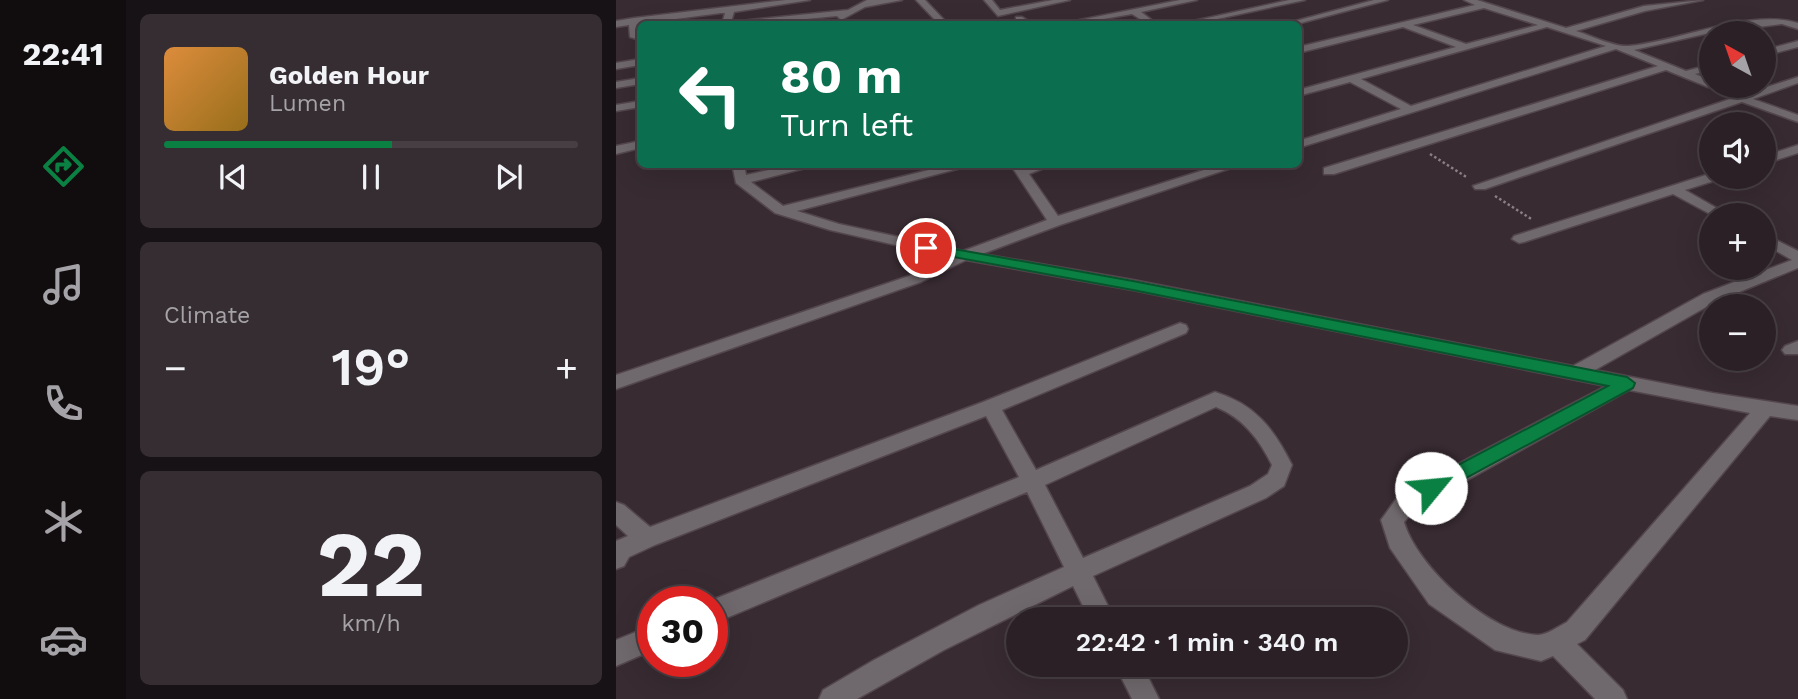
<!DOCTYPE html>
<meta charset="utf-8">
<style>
:root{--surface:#2a2026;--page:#362d32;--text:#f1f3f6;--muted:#a5a3a7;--line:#463e43;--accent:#0b8043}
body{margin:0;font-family:"Work Sans",sans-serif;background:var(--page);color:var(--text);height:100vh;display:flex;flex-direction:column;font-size:26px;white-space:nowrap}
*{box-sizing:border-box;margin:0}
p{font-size:23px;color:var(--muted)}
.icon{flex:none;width:38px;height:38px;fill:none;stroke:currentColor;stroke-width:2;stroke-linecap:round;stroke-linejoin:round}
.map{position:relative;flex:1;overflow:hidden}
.sheet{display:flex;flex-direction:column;gap:14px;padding:14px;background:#171215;width:490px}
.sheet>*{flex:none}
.top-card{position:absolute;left:21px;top:21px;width:665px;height:147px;border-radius:10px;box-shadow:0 7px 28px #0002,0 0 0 2px var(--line);background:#0b6e4f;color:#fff;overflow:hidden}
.needle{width:46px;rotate:320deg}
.tools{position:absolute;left:1083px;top:21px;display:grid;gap:14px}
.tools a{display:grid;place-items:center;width:77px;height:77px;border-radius:50%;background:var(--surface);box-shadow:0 7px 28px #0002,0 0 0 2px var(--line);font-size:35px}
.speed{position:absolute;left:21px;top:586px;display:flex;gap:14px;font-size:35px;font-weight:700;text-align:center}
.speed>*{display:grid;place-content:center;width:91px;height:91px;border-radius:50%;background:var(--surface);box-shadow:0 7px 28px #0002,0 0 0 2px var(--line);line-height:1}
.speed .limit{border:10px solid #d22;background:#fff;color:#111}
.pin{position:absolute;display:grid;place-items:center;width:60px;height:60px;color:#fff;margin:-30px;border:4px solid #fff;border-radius:50%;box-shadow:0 2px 7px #0007}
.me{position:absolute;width:77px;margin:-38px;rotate:62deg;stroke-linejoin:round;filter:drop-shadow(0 0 5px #0008)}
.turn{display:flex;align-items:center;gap:24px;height:147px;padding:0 28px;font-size:32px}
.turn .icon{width:91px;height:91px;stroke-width:2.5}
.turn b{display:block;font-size:49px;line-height:60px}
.big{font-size:52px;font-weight:600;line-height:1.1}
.sheet .widget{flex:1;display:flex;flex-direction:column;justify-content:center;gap:10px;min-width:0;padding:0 24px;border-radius:10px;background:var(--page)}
.sheet .dial{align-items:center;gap:0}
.dial b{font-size:91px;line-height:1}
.song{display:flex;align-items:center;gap:21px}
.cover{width:84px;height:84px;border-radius:10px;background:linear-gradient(135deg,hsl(30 70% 55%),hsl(40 70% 35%))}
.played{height:7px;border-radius:4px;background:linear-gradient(90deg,var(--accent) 55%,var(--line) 55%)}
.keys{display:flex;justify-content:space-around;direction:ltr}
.heat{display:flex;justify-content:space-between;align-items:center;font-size:38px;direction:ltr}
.trip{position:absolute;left:390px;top:607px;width:402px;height:70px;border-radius:35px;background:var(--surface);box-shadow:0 7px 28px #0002,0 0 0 2px var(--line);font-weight:600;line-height:70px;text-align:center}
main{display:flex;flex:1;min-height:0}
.menu{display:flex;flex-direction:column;width:126px;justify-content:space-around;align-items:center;background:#110d0f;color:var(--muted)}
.menu .icon{width:49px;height:49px}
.menu .current{color:var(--accent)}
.menu b{font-size:32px;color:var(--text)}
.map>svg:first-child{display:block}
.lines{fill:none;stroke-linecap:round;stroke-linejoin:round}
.minor-casing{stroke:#53464d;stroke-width:3}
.path{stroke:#8b7f85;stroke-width:2.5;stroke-dasharray:2.5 2.5;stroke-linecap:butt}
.minor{fill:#6f686c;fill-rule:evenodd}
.route{fill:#0b8043;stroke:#07532c;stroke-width:2}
</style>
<main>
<nav class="menu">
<b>22:41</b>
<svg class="icon current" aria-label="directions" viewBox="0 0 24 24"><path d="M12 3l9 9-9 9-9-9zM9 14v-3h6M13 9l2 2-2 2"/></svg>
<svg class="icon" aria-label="music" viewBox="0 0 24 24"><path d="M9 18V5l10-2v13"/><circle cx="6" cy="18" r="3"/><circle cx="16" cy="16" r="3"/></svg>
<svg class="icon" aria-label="phone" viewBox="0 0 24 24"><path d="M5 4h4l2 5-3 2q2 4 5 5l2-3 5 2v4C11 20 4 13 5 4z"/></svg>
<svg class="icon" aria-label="climate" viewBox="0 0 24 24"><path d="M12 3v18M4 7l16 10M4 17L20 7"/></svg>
<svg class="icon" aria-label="car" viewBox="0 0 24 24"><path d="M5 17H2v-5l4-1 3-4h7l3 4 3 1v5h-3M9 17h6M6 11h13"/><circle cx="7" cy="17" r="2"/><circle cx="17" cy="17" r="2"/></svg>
</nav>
<section class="sheet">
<div class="widget">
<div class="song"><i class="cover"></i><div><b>Golden Hour</b><p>Lumen</p></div></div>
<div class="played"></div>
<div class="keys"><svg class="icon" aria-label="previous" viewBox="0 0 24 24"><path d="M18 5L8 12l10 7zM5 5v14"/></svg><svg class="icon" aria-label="pause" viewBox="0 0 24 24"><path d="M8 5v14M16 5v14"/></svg><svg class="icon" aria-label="next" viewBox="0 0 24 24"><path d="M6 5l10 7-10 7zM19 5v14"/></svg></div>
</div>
<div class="widget"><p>Climate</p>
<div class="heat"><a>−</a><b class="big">19°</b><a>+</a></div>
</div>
<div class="widget dial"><b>22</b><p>km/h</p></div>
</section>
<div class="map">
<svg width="1182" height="699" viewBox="0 0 1182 699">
<rect width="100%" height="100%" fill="#382b32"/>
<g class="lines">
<defs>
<path id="minor" d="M170,0H194L118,12L115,22L232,10L251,0H286L249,7L225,20L221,16L138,24H106L109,13H105L22,24L24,40L14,37L13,25L0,27V21L18,18Z
M300,0H309L332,24H300L304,21H320Z
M368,0H376L384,10L437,0H454L382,16Z
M564,0H581L525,12L541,24H532L516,14L459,24H444Z
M673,0H689L578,24H564Z
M758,0H772L681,24H668Z
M848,0H861L950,28L1028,6L1087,0L1029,11L960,31C974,35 997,47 1012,46C1061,42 1134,8 1182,23V29L1166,24L1089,34L1018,50L1070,71L1096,64V70L1079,74L1096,81V86L1100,87H1092L1050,70L718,174H708V168L1042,66L1000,49L682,148V141L785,109L734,82L682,96V90L840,47L787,27L682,53V47L859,5ZM868,8L922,25L850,44L797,25ZM931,27L990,46L795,106L745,79Z
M400,17H406L417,24H407L400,21Z
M1182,41V47L1148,56V50Z
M24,59V65L0,69V63Z
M1182,77V83L1137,99L1182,115V122L1126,102L869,189H859L857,186L1117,98L1118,95H1126Z
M24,78V84L0,88V82Z
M24,101V107L0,111V105Z
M24,141V148L0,154V146Z
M1182,145V153L1148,164V156Z
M116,164H128L130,175L179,164H205L135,182L167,206L337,164H360L181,211L223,224L347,251L431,220L394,164H407L408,167L438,164L413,174L442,216L607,164H627L444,225L366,254L517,280L957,366L1087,294L1176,260L1148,244V234L1182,251V268L1099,302L979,370L1097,393L1182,406V420L1154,416L969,640L961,644L1007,690L1011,699H979L937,656L925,661L879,650L813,604L774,548L765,520L783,495L990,386L517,290L350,260L305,282L0,389V375L293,276L332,257L214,230L159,213L120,183ZM1013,390L1134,413L951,622C943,626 931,635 922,635C874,634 801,567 788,522L799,509Z
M1096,173V177H1102L1101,180L1069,190L1113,215H1096L1057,194L908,242L903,243L896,239L898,236Z
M564,323L570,325L572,329L570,333L386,410L420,470L599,392C639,404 658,429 676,465L668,486L650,498L477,576L499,620H474L457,586L328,650L241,699H203L207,690L258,660L363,605L448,567L411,492L96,624V602H91L403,477L370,416L39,545L13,557L8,566L0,569V541L12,536L0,525V502L8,505L34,527L367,402ZM600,407C627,418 643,439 656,465L652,474L634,486L467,558L429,485Z
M1182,341V354H1169L1166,350L1169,346Z
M37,625V650L0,666V640Z
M499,665H526L543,699H516Z"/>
</defs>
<use href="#minor" class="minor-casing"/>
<path class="path" d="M814,154L852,178
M879,196L917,220"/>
<use href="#minor" class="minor"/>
</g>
<path class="route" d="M310,244L517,281L1011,377L1019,383L1017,388L815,497L808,494L806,488L808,483L992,386L517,290L305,251V245Z"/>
</svg>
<div class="tools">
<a><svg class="needle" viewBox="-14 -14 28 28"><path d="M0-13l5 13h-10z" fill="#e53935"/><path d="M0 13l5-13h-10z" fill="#a5a3a7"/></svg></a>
<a><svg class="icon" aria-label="sound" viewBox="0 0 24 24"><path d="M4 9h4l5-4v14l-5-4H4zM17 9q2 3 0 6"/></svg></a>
<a>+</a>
<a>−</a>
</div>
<div class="speed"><div class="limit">30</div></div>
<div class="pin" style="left:310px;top:248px;background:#d93025"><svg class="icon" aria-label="arrive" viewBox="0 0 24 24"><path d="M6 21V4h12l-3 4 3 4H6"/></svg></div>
<svg class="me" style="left:815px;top:488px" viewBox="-20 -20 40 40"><circle r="19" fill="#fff"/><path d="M0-13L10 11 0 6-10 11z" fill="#0b8043"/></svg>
<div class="trip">22:42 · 1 min · 340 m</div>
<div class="top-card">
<div class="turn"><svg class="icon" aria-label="left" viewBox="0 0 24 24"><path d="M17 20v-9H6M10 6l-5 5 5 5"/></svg><div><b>80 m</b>Turn left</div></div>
</div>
</div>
</main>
